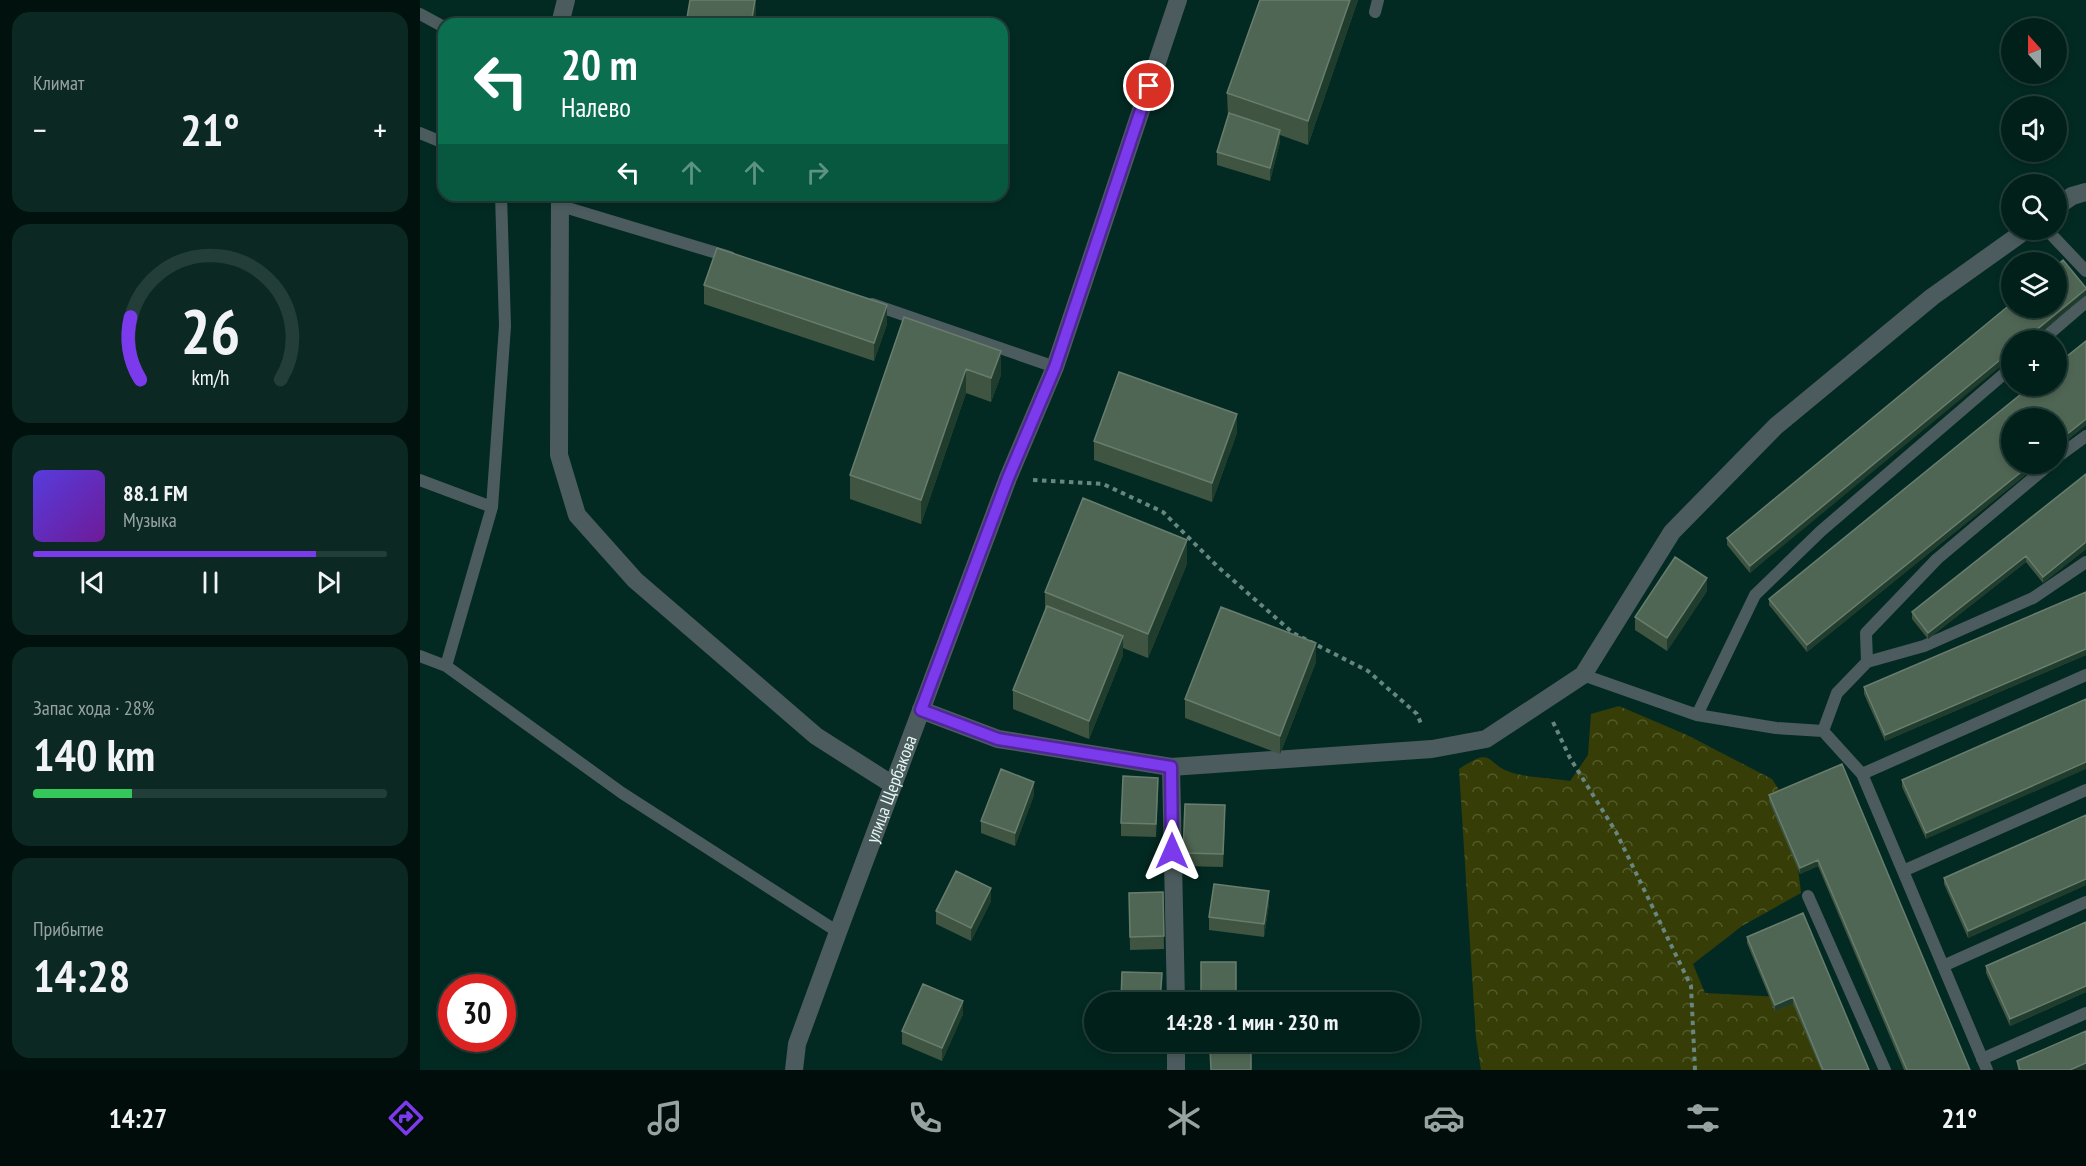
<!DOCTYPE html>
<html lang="ru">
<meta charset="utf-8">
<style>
:root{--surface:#02201a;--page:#0c2823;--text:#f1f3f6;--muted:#96a3a2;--line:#233e39;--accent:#7c3aed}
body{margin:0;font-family:"PT Sans Narrow",sans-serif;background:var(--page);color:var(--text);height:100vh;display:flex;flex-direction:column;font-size:22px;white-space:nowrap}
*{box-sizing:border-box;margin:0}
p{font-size:20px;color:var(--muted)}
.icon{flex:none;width:33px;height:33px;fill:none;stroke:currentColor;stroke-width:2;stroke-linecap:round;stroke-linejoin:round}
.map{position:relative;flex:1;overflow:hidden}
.panel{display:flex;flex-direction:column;gap:12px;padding:12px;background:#01120e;width:420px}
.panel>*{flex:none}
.top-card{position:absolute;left:18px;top:18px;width:570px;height:183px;border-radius:18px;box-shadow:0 3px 9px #0003,0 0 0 2px var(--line);background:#0b6e4f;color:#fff;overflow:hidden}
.needle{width:39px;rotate:339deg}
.buttons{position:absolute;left:1581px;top:18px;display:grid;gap:12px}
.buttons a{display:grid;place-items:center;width:66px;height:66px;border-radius:50%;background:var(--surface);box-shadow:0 3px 9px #0003,0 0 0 2px var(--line);font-size:30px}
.speed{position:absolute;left:18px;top:974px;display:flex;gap:12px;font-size:30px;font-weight:700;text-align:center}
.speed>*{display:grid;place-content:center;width:78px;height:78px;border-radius:50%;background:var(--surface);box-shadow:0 3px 9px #0003,0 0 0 2px var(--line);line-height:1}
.speed .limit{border:9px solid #d22;background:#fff;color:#111}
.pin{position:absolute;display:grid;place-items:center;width:51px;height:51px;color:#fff;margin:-26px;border:3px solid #fff;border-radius:50%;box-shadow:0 2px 6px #0007}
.me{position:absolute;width:66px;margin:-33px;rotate:0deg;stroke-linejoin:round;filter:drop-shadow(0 0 4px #0008)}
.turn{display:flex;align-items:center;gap:21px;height:126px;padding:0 24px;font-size:27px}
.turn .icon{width:78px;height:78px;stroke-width:2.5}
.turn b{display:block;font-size:42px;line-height:51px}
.lanes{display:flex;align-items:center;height:57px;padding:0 24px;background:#0003;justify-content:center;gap:30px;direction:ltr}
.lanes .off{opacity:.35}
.big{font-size:45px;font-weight:800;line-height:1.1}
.panel .widget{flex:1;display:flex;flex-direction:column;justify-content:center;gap:9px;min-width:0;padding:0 21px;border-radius:18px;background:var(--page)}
.panel .dial{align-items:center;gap:0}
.dial svg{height:156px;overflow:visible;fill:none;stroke:var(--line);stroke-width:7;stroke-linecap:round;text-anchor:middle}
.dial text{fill:var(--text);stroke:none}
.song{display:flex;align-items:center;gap:18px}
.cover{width:72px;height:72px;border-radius:9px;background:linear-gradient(135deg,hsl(250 70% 55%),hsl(280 70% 35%))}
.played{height:6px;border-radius:3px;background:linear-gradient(90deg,var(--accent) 80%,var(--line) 80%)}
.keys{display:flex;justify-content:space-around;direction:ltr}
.heat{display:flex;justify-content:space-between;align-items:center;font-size:33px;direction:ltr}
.charge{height:9px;border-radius:4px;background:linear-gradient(90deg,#34c759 28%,var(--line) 0)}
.trip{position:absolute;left:664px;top:992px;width:336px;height:60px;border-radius:30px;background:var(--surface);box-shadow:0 3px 9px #0003,0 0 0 2px var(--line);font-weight:800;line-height:60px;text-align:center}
.tabs{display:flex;height:96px;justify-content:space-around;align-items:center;background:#010d0a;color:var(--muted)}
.tabs .icon{width:42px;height:42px}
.tabs .active{color:var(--accent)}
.tabs b{font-size:27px;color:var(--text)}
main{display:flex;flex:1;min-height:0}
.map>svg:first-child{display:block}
.forest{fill:url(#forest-crowns)}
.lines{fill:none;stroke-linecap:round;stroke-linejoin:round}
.path{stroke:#67867e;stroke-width:4;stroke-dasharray:4.5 4.5;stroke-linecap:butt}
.lane{stroke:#4c5c5e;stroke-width:12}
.street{stroke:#4c5c5e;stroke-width:18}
.wall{fill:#3f5441}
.shaded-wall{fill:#1f3c2d}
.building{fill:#506654;stroke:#687d6d;stroke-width:1.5}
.route-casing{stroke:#51269a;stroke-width:15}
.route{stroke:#7c3aed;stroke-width:10}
.labels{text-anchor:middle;stroke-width:6;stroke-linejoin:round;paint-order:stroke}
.street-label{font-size:18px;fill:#e5f9f3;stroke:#030f0c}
</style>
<main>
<section class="panel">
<div class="widget"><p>Климат</p>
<div class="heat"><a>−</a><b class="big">21°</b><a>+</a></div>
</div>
<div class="widget dial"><svg viewBox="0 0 100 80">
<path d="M14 69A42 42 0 1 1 86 69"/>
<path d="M14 69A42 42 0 0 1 9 37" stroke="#7c3aed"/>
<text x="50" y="56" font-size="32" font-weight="700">26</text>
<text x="50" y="72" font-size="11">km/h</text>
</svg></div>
<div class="widget">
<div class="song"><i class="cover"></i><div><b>88.1 FM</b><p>Музыка</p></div></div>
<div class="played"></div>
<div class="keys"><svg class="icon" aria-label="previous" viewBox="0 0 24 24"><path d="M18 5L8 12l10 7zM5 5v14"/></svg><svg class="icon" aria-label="pause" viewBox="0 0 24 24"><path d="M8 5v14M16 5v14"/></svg><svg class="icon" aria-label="next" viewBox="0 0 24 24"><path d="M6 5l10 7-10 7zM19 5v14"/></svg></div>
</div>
<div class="widget"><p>Запас хода · 28%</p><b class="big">140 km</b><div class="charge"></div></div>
<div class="widget"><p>Прибытие</p><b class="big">14:28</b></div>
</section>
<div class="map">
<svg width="1666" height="1070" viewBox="0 0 1666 1070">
<defs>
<pattern id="forest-crowns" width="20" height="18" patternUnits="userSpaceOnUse" patternTransform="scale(1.5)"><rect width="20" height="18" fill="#363d06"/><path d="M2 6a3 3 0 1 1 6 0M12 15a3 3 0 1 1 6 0" fill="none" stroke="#535a2b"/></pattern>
</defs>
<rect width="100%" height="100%" fill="#032a22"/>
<path class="forest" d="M1199,706L1267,735L1352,779L1371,808L1381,893L1322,926L1273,964L1285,993L1379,998L1409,1070H1061L1056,1038L1039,769C1076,744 1064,765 1093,773C1110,778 1132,778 1150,781L1168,755L1171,714Z"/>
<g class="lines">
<path class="path" d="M613,480L683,484L743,512L797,566L873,633L948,671L997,714L1002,726
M1133,722L1150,758L1196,832L1271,986L1275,1070"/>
<path class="lane" d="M955,12L958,0
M0,14L24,27
M0,133L24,143
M141,206L310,257
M1627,230L1666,271
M452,304L635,367
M1622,340L1666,302
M1636,458L1666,436
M0,480L72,507L26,666
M72,507L85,326L81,195
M0,656L26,666L202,793L418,932
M1447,662L1446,633L1517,559L1630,464
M1163,675L1277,715L1356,728L1403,731L1442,774L1567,1070
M1277,715L1335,595L1401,531L1592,367
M1403,731L1417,693L1447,662L1504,646L1613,598L1666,562
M1442,774L1666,675
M1483,871L1666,790
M1388,896L1465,1070
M1523,966L1666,902
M1562,1059L1666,1013"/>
<g class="street">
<path d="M140,24L146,0"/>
<path d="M140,195L139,455L157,515L215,580L396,736L473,785"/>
<path d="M1636,207L1652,196L1666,192"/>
<path d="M501,710L578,739L751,767L1012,749L1066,739L1163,675L1252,532L1356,426L1512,297L1606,230"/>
<path d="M751,767L756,1002"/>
<path d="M756,1041V1070"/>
<path id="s1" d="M374,1070L377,1044L418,932L588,478L635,367L758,0"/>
</g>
</g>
<path class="wall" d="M840,0H938L888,145L860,135V142L850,181L797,165V152L808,117L807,93Z
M284,195H307V199Z
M284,285L467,324L454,361L284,304Z
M1666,288V295L1611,340H1592L1330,573L1307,545V538Z
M484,317L581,375L571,402L546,393L501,524L430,499V475Z
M1666,341V425L1636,449V418L1592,464H1619L1387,652L1349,605V599Z
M817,433L792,502L674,460V441Z
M1666,474V549L1623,583L1606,562L1508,639L1492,619V612Z
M767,564L728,658L703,648V655L669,739L593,709V690L625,611V592Z
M1287,591L1247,651L1215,630V617Z
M1666,592V655L1465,741L1444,694V687Z
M896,662L860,754L765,718V699Z
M1666,699L1506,839L1482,787V780Z
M1422,764L1550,1070H1484L1398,866L1380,874L1349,801V795Z
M738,791L736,837L701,836V823Z
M614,795L595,846L561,833V821Z
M1666,815V885L1548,938L1524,884V878Z
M805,818L803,867L763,866V853Z
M743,892L744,949L710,950L709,893Z
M571,901L551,941L516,924V911Z
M849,904L844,937L789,930V917Z
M1666,922V992L1590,1026L1566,973V966Z
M1327,937L1449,1070H1401L1373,1004L1355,1011L1327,943Z
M543,1014L522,1061L482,1044V1031Z
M1666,1031V1070H1598L1597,1061Z"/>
<path class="shaded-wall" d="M335,0H336V17L335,24H331Z
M930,0H938L888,145V121Z
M860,130V142L850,181V168Z
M1666,289V295L1611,340H1604Z
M467,305V324L454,361V343Z
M1592,350V357L1330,573V566Z
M581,351V375L571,402V378Z
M546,369V393L501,524V500Z
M817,414V433L792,502V483Z
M1666,419V425L1636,449V443Z
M1611,464H1619L1387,652V645Z
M767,540V564L728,658V634Z
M1666,542V549L1623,583V577Z
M1606,556V562L1508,639V633Z
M1287,578V591L1247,651V638Z
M703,636V655L669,739V721Z
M896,643V662L860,754V736Z
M1666,649V655L1465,741V735Z
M1666,762V769L1506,839V833Z
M614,782V795L595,846V833Z
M1398,860V866L1380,874V868Z
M1666,879V885L1548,938V931Z
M571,888V901L551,941V928Z
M849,891V904L844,937V924Z
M1666,986V992L1590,1026V1019Z
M1373,997V1004L1355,1011V1005Z
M543,1001V1014L522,1061V1048Z
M1666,1063V1070H1650Z"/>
<path class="building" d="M270,0H335L331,24H266Z
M840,0H930L888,121L807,93Z
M809,113L860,130L850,168L797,152Z
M297,248L467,305L454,343L284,285Z
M1643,260L1666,288V289L1604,340H1592V350L1330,566L1307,538L1592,303V308H1636V266Z
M484,317L581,351L571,378L546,369L501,500L430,475Z
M1666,341V419L1636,443V418H1592V464H1611L1387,645L1349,599L1611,386H1636V365Z
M699,372L817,414L792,483L674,441Z
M1666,474V542L1623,577L1606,556L1508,633L1492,612Z
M663,498L767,540L728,634L625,592Z
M1255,557L1287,578L1247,638L1215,617Z
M1666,592V649L1465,735L1444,687Z
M627,606L703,636L669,721L593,690Z
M801,607L896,643L860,736L765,699Z
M1666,699V762L1506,833L1482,780Z
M1422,764L1550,1070H1487L1398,860L1380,868L1349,795Z
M581,769L614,782L595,833L561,821Z
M703,776L738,778L736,824L701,823Z
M765,804L805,805L803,854L763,853Z
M1666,815V879L1548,931L1524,878Z
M536,871L571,888L551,928L516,911Z
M794,884L849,891L844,924L789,917Z
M743,892L744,936L710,937L709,893Z
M1383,913L1449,1070H1403L1373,997L1355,1005L1327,937Z
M1666,922V986L1590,1019L1566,966Z
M781,962H816V1002H781Z
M702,972L742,973L740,1002H701Z
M503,984L543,1001L522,1048L482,1031Z
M1666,1031V1063L1650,1070H1600L1597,1061Z
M831,1048V1070H791L790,1049Z"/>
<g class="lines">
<defs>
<path id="route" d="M729,86L635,367L588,478L501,710L578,739L751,767L752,851"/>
</defs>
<use href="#route" class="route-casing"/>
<use href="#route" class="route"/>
</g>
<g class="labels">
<g class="street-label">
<text dy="6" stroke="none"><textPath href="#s1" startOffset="298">улица Щербакова</textPath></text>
</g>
</g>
</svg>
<div class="buttons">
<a><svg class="needle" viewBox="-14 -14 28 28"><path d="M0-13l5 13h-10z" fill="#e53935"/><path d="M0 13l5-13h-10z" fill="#96a3a2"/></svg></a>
<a><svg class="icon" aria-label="sound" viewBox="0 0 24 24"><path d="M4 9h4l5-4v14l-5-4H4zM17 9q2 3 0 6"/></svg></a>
<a><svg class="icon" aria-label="search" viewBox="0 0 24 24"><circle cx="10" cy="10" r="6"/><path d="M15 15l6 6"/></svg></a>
<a><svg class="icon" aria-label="layers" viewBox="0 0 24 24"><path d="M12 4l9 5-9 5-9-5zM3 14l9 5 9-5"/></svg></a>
<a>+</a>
<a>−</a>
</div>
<div class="speed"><div class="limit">30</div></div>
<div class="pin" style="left:729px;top:86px;background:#d93025"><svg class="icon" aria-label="arrive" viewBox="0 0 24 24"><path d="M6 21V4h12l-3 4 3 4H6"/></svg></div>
<svg class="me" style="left:752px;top:851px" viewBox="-20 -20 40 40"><path d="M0-17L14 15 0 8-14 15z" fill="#7c3aed" stroke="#fff" stroke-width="4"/></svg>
<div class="trip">14:28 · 1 мин · 230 m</div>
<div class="top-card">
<div class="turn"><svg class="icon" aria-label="left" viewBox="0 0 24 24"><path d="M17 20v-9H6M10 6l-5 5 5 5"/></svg><div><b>20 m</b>Налево</div></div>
<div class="lanes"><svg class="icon" aria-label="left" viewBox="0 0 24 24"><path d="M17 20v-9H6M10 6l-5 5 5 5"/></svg><svg class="icon off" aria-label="ahead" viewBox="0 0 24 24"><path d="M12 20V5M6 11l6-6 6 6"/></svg><svg class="icon off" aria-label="ahead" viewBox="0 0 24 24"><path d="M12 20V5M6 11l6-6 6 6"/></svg><svg class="icon off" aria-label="right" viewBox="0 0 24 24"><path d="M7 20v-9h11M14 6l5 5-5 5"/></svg></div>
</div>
</div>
</main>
<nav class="tabs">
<b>14:27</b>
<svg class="icon active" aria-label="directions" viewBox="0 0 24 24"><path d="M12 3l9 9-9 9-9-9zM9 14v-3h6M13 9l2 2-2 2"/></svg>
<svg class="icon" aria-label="music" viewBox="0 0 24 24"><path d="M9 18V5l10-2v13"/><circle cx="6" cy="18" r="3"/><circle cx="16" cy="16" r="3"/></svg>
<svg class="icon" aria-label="phone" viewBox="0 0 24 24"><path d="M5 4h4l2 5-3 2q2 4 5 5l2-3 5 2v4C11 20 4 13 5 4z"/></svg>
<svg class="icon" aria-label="climate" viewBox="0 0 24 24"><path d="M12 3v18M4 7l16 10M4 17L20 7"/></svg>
<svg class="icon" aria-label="car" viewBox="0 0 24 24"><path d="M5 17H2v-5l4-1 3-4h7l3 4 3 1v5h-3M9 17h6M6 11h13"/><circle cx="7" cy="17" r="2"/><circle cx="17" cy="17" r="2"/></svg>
<svg class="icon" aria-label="filters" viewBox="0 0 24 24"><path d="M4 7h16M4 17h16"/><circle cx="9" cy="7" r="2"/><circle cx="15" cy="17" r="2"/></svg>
<b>21°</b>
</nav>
